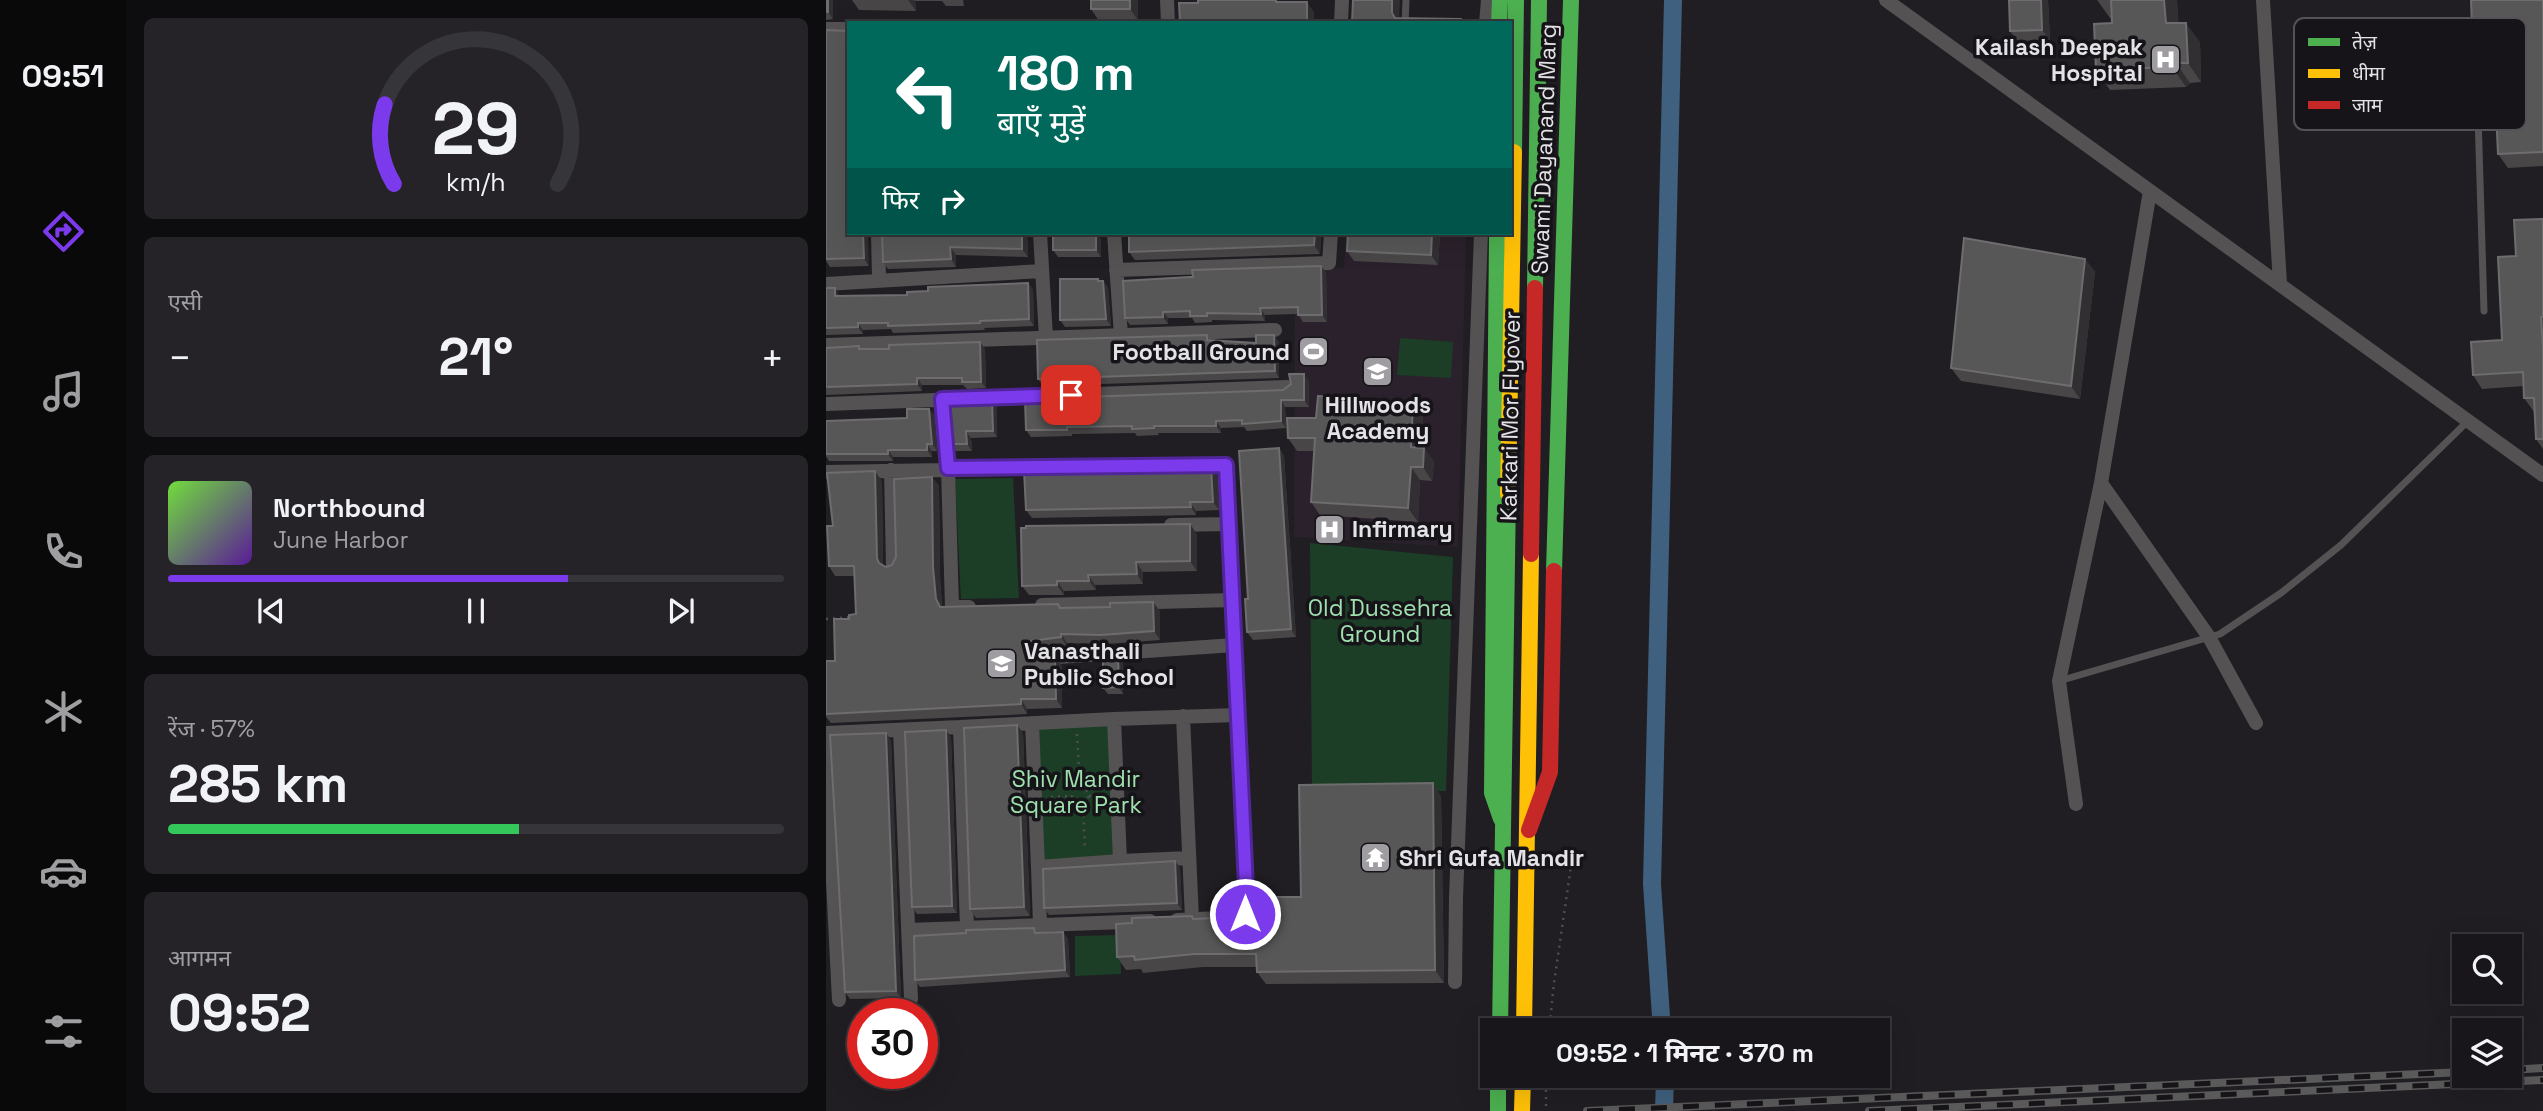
<!DOCTYPE html>
<html lang="hi">
<meta charset="utf-8">
<style>
:root{--surface:#18161a;--page:#252327;--text:#f1f3f6;--muted:#9f9fa2;--line:#363539;--accent:#7c3aed}
body{margin:0;font-family:"Space Grotesk","Noto Sans Devanagari",sans-serif;background:var(--page);color:var(--text);height:100vh;display:flex;flex-direction:column;font-size:26px;white-space:nowrap}
*{box-sizing:border-box;margin:0}
p{font-size:23px;color:var(--muted)}
.icon{flex:none;width:38px;height:38px;fill:none;stroke:currentColor;stroke-width:2;stroke-linecap:round;stroke-linejoin:round}
.map{position:relative;flex:1;overflow:hidden}
.panel{display:flex;flex-direction:column;gap:18px;padding:18px;background:#0d0c0e;width:700px}
.panel>*{flex:none}
.banner{position:absolute;left:21px;top:21px;width:665px;height:214px;border-radius:0px;box-shadow:0 7px 28px #0002,0 0 0 2px var(--line);background:#00695c;color:#fff;overflow:hidden}
.controls{position:absolute;left:1626px;top:934px;display:grid;gap:14px}
.controls a{display:grid;place-items:center;width:70px;height:70px;border-radius:0px;background:var(--surface);box-shadow:0 7px 28px #0002,0 0 0 2px var(--line);font-size:35px}
.speed{position:absolute;left:21px;top:998px;display:flex;gap:14px;font-size:35px;font-weight:700;text-align:center}
.speed>*{display:grid;place-content:center;width:91px;height:91px;border-radius:50%;background:var(--surface);box-shadow:0 7px 28px #0002,0 0 0 2px var(--line);line-height:1}
.speed .limit{border:10px solid #d22;background:#fff;color:#111}
.pin{position:absolute;display:grid;place-items:center;width:60px;height:60px;color:#fff;margin:-30px;border-radius:14px;box-shadow:0 4px 10px #0006}
.me{position:absolute;width:77px;margin:-38px;rotate:0deg;stroke-linejoin:round;filter:drop-shadow(0 0 5px #0008)}
.turn{display:flex;align-items:center;gap:24px;height:147px;padding:0 35px;font-size:32px}
.turn .icon{width:91px;height:91px;stroke-width:2.5}
.turn b{display:block;font-size:49px;line-height:60px}
.then{display:flex;align-items:center;height:66px;padding:0 35px;background:#0003;gap:14px;font-size:26px}
.big{font-size:52px;font-weight:700;line-height:1.1}
.panel .card{flex:1;display:flex;flex-direction:column;justify-content:center;gap:10px;min-width:0;padding:0 24px;border-radius:10px;background:var(--page)}
.panel .dial{align-items:center;gap:0}
.dial svg{height:182px;overflow:visible;fill:none;stroke:var(--line);stroke-width:7;stroke-linecap:round;text-anchor:middle}
.dial text{fill:var(--text);stroke:none}
.song{display:flex;align-items:center;gap:21px}
.cover{width:84px;height:84px;border-radius:10px;background:linear-gradient(135deg,hsl(100 70% 55%),hsl(270 70% 35%))}
.played{height:7px;border-radius:4px;background:linear-gradient(90deg,var(--accent) 65%,var(--line) 65%)}
.keys{display:flex;justify-content:space-around;direction:ltr}
.heat{display:flex;justify-content:space-between;align-items:center;font-size:38px;direction:ltr}
.charge{height:10px;border-radius:5px;background:linear-gradient(90deg,#34c759 57%,var(--line) 0)}
.trip{position:absolute;left:654px;top:1018px;width:410px;height:70px;border-radius:0px;background:var(--surface);box-shadow:0 7px 28px #0002,0 0 0 2px var(--line);font-weight:700;line-height:70px;text-align:center}
main{display:flex;flex:1;min-height:0}
.tab-bar{display:flex;flex-direction:column;width:126px;justify-content:space-around;align-items:center;background:#0a090a;color:var(--muted)}
.tab-bar .icon{width:49px;height:49px}
.tab-bar .current{color:var(--accent)}
.tab-bar b{font-size:32px;color:var(--text)}
.map>svg:first-child{display:block}
.education{fill:#2b212c}
.green{fill:#1c3e26}
.lines{fill:none;stroke-linecap:round;stroke-linejoin:round}
.canal{stroke:#3f607e;stroke-width:18}
.path{stroke:#504e50;stroke-width:2.5;stroke-dasharray:2 5;stroke-linecap:butt}
.lane{stroke:#545253;stroke-width:7}
.street{stroke:#545253;stroke-width:14}
.fast{stroke:#4caf50;stroke-width:16}
.slow{stroke:#ffc107;stroke-width:16}
.jam{stroke:#c62828;stroke-width:16}
.rail-casing{stroke:#5a5a5a;stroke-width:8}
.rail{stroke:#161419;stroke-width:5;stroke-dasharray:16;stroke-linecap:butt}
.wall{fill:#484647}
.shaded-wall{fill:#312f31}
.building{fill:#585758;stroke:#6e6c6e;stroke-width:2}
.route-casing{stroke:#51269a;stroke-width:18}
.route{stroke:#7c3aed;stroke-width:12}
.labels{text-anchor:middle;stroke-width:7;stroke-linejoin:round;paint-order:stroke}
.poi-label{font-size:23px;font-weight:bold;fill:#e3e2e5;stroke:#161419;text-anchor:start}
.street-label{font-size:23px;fill:#e3e2e5;stroke:#161419}
.park-label{font-size:23px;fill:#9ee0ae;stroke:#161419}
.key{fill:#161419;stroke:#545256;stroke-width:2}
.key-label{font-size:19px;fill:#e3e2e5}
</style>
<main>
<nav class="tab-bar">
<b>09:51</b>
<svg class="icon current" aria-label="directions" viewBox="0 0 24 24"><path d="M12 3l9 9-9 9-9-9zM9 14v-3h6M13 9l2 2-2 2"/></svg>
<svg class="icon" aria-label="music" viewBox="0 0 24 24"><path d="M9 18V5l10-2v13"/><circle cx="6" cy="18" r="3"/><circle cx="16" cy="16" r="3"/></svg>
<svg class="icon" aria-label="phone" viewBox="0 0 24 24"><path d="M5 4h4l2 5-3 2q2 4 5 5l2-3 5 2v4C11 20 4 13 5 4z"/></svg>
<svg class="icon" aria-label="climate" viewBox="0 0 24 24"><path d="M12 3v18M4 7l16 10M4 17L20 7"/></svg>
<svg class="icon" aria-label="car" viewBox="0 0 24 24"><path d="M5 17H2v-5l4-1 3-4h7l3 4 3 1v5h-3M9 17h6M6 11h13"/><circle cx="7" cy="17" r="2"/><circle cx="17" cy="17" r="2"/></svg>
<svg class="icon" aria-label="filters" viewBox="0 0 24 24"><path d="M4 7h16M4 17h16"/><circle cx="9" cy="7" r="2"/><circle cx="15" cy="17" r="2"/></svg>
</nav>
<section class="panel">
<div class="card dial"><svg viewBox="0 0 100 80">
<path d="M14 69A42 42 0 1 1 86 69"/>
<path d="M14 69A42 42 0 0 1 10 34" stroke="#7c3aed"/>
<text x="50" y="56" font-size="32" font-weight="700">29</text>
<text x="50" y="72" font-size="11">km/h</text>
</svg></div>
<div class="card"><p>एसी</p>
<div class="heat"><a>−</a><b class="big">21°</b><a>+</a></div>
</div>
<div class="card">
<div class="song"><i class="cover"></i><div><b>Northbound</b><p>June Harbor</p></div></div>
<div class="played"></div>
<div class="keys"><svg class="icon" aria-label="previous" viewBox="0 0 24 24"><path d="M18 5L8 12l10 7zM5 5v14"/></svg><svg class="icon" aria-label="pause" viewBox="0 0 24 24"><path d="M8 5v14M16 5v14"/></svg><svg class="icon" aria-label="next" viewBox="0 0 24 24"><path d="M6 5l10 7-10 7zM19 5v14"/></svg></div>
</div>
<div class="card"><p>रेंज · 57%</p><b class="big">285 km</b><div class="charge"></div></div>
<div class="card"><p>आगमन</p><b class="big">09:52</b></div>
</section>
<div class="map">
<svg width="1717" height="1111" viewBox="0 0 1717 1111">
<rect width="100%" height="100%" fill="#201e22"/>
<path class="education" d="M520,233H640L632,547L468,537L469,267L518,268Z"/>
<path class="green" d="M574,338L627,342L625,378L571,375Z
M187,478L193,598L135,599L129,479Z
M484,543L627,557L620,791L486,790Z
M285,724L288,857L217,862L212,727Z
M294,935L295,974L249,976V936Z"/>
<g class="lines">
<path class="canal" d="M836,1031L826,884L847,0
M838,1111L839,1076"/>
<path class="path" d="M0,619L25,617
M251,734L254,787
M263,796L277,795
M225,797L246,796
M257,805L249,802L246,796L249,790L254,787L260,789L263,796L257,805L259,849
M723,1031L728,983L748,845
M720,1076V1111"/>
<path class="lane" d="M579,23L580,0
M1650,50L1658,311
M1233,681L1394,634L1455,593L1515,545L1642,421"/>
<path class="street" d="M341,0L342,23
M1060,0L1717,475
M1437,0L1454,284
M515,23L516,0
M660,23L662,0
M0,29H23
M52,233L53,279
M214,233L220,338
M288,233L295,336
M290,270L503,263L505,233
M0,284L216,271
M0,345L449,330
M116,399L122,468L126,607H143
M0,404L461,387
M65,470L67,567
M0,472L400,465L421,908L419,914L414,917L351,920
M1275,483L1383,637L1430,723
M345,525L403,524
M216,605L407,600
M217,658L409,645
M357,716L366,919
M206,723L212,867L294,861
M134,727L288,719
M74,730L85,999
M0,733L134,727L141,927
M0,743L13,1000
M1250,804L1233,681L1275,483L1324,191
M363,858L294,861L288,719L411,715
M212,867L214,925
M82,930L324,921
M629,982L630,898L655,233"/>
<path class="fast" d="M673,23L674,0
M688,152L690,0
M671,233L666,793L675,819
M709,288L713,0
M728,571L745,0
M674,1031L682,494
M672,1076V1111"/>
<path class="slow" d="M682,494L688,152
M698,1031L705,554
M696,1111L697,1076"/>
<path class="jam" d="M705,554L709,288
M703,830L724,772L728,571"/>
<defs>
<path id="rail" d="M1684,1070L1717,1068
M761,1111L1638,1072
M1043,1111L1717,1080"/>
</defs>
<use href="#rail" class="rail-casing"/>
<use href="#rail" class="rail"/>
</g>
<path class="wall" d="M0,0L7,19L0,20Z
M26,0H137L138,6H120L116,1H89L90,11L33,10Z
M265,0H312V20L273,21L265,9Z
M1183,0H1222L1224,40L1191,41L1184,31Z
M1271,0H1351L1352,23L1374,42L1375,82L1364,83L1360,87L1284,90L1270,70L1286,23L1285,18H1284Z
M1717,0V166L1682,168L1672,154L1671,124L1661,110L1659,66H1656L1647,52Z
M0,30L23,233L43,266L4,267L0,261Z
M1717,219V449L1710,439L1708,412L1698,398V386L1656,389L1647,375L1676,340Z
M56,233H201L202,257L130,255V267L62,269L57,262Z
M303,233H495L494,254L309,260L303,252Z
M614,233L612,265L528,261L521,251Z
M275,239V257H232L227,250Z
M1259,259L1269,272L1254,399L1135,381L1125,368Z
M495,266L500,273L501,322H477L472,314L439,315V321L386,320V322L369,323L366,318H342V324L304,325L299,318L363,277Z
M272,279L274,281H277L282,288L285,326L239,327L234,320Z
M202,283L207,290L208,326L158,328L159,330L67,333L65,329L37,330V334L0,335V288L13,295L14,296L81,295L102,291Z
M448,335L453,342V378L217,386L212,379L385,340L430,343Z
M0,348L35,349H159L160,388L141,389L137,385H96V391L0,395Z
M483,381V407H459L460,428L421,431L418,427L395,428V433H332L333,435L311,436L309,433L246,434V436L205,437L200,430L457,390Z
M166,400L171,407V437L145,438L146,451H130L125,444L136,404Z
M103,409L108,415L111,451H106V457H67V461H3L0,456V454Z
M597,416L595,448H598L608,462L606,481L594,480L592,522L494,515L485,502L488,451H471L462,438Z
M453,448L458,456L470,637L427,640L421,632L422,599Z
M391,475L393,510L370,511V515L206,518L200,510Z
M106,477L113,486L114,577L116,607L234,608L334,611V640L281,644L241,643V647L211,650L209,657L236,666V708L201,709V714L5,723L0,717V661H9L23,619L30,614L29,576H9L3,566L7,526L56,481L57,566L60,567L66,565Z
M371,534V571L317,572V584L269,585L270,590L238,591V595H203L196,586Z
M292,655L297,662V694H282L277,688Z
M197,733L204,916L150,918L144,909Z
M125,737L131,913L91,914L86,907Z
M65,740L75,998L24,999L19,992Z
M615,796L618,983L440,984L431,972V967H377L317,973L315,969L300,970L291,957L369,919L430,916L475,897Z
M349,861L354,868L356,910L223,915L218,908Z
M208,928L212,933L237,932L242,939L244,977L94,987L89,980L140,933Z"/>
<path class="shaded-wall" d="M2,0H7V19L2,12Z
M82,0H88L89,1L90,11Z
M304,0H312V20L304,9Z
M566,0H574L573,23L566,13Z
M1215,0H1222L1224,40L1216,30Z
M1338,0H1351L1354,43L1340,23Z
M481,2L488,12V23H481Z
M1360,23L1374,42L1375,82L1362,63Z
M1350,63L1364,83L1360,87L1346,67Z
M37,233H42L43,266L38,258Z
M196,233H201L202,257L196,249Z
M270,233L275,239V257L270,250Z
M489,233H495L494,254L488,245Z
M606,233H614L612,265L605,255Z
M124,247L130,255V267L125,259Z
M1259,259L1269,272L1254,399L1245,386Z
M495,266L500,273L501,322L496,315Z
M277,281L282,288L285,326L280,319Z
M202,283L207,290L208,326L203,319Z
M9,288L13,295L14,303L9,296Z
M434,308L439,315V321L435,314Z
M337,312L342,318V324L337,317Z
M32,323L37,330V334L32,327Z
M448,335L453,342V378L449,371Z
M154,342L159,349L160,388L155,382Z
M478,374L483,381V407L478,400Z
M91,378L96,385V391L91,384Z
M166,400L171,407V437L167,431Z
M455,400L459,407L460,428L455,421Z
M587,403L597,416L594,461L585,447Z
M103,409L108,415L111,451L106,444Z
M390,421L395,428V433L390,426Z
M140,431L145,438L146,451L141,444Z
M101,444L106,451V457L101,450Z
M453,448L458,456L470,637L465,629Z
M598,448L608,462L606,481L597,467Z
M62,450L67,457V461L62,454Z
M385,467L391,475L393,510L387,502Z
M585,467L594,480L592,522L582,508Z
M49,471L56,481L57,567L53,563L51,558Z
M106,477L113,486L114,577L116,608L114,607L110,599L107,567Z
M364,502L370,511V515L365,507Z
M364,524L371,534V571L364,561Z
M310,562L317,572V584L311,574Z
M262,575L269,585L270,590L263,581Z
M231,581L238,591V595L231,585Z
M327,602L334,611V640L328,631Z
M235,634L241,643V647L235,637Z
M205,641L211,650L208,659L201,650Z
M292,655L297,662V694L293,687Z
M229,657L236,666V708L230,699Z
M195,699L201,709V714L195,704Z
M191,725L197,733L204,916L198,907Z
M120,730L125,737L131,913L126,906Z
M60,733L65,740L75,998L70,991Z
M607,783L615,796L618,983L609,970Z
M349,861L354,868L356,910L351,903Z
M237,932L242,939L244,977L239,970Z"/>
<path class="building" d="M0,0H2V12H0Z
M265,0H304V9H265Z
M372,0H450V2H481V23H354L353,3H372Z
M527,0H566V13L569,18L635,19V23H526Z
M1183,0H1215L1216,30L1184,31Z
M1285,0H1338L1340,23H1360L1362,63H1350L1346,67L1270,70L1268,24L1286,23Z
M1645,0H1717V152L1672,154L1670,110H1661L1658,52H1647Z
M0,30L23,31V233H37L38,258L0,259Z
M1717,219V317H1715L1717,348V439H1710L1708,398H1698L1697,372L1647,375L1645,342L1676,340L1672,257L1690,256L1688,220Z
M56,233H196V249L124,247L125,259L57,262Z
M227,233H270V250H227Z
M303,233H489L488,245L303,252Z
M522,233H606L605,255L521,251Z
M1138,238L1259,259L1245,386L1125,368Z
M495,266L496,315H472V307L434,308L435,314L381,313V316H364V311L337,312V317L299,318L297,281L363,277H367L366,270Z
M234,279H272V281H277L280,319L234,320Z
M202,283L203,319L154,321V323L62,326V323H32V327L0,328V288H9V296L81,295V292L102,291V287Z
M381,335V340L430,343V335H448L449,371L212,379L211,340Z
M154,342L155,382H136V378H91V384L0,387V348L33,346V349H63V345Z
M463,374H478V400H455V421L416,424V420L390,421V426H328V428L306,429V426L241,427V430H200L199,399L457,390L465,384Z
M492,396L587,403L585,447L598,448L597,467H585L582,508L485,502L489,438H462L461,418H490Z
M166,400L167,431H140L141,444H125L122,404H136V402Z
M81,409H103L106,444H101V450H62V454H0V421L81,418Z
M453,448L465,629L421,632L419,599H422L413,451Z
M385,467L387,502H364L365,507L200,510L198,470Z
M49,471L51,558L53,563L60,567L66,565L70,557L68,479L106,477L107,567L110,599L114,607L232,604L234,608L284,607V603L327,602L328,631L275,635L235,634V637L205,641L201,650L206,657H229L230,699H195V704L0,714V661H9L8,619H23V615L30,614L28,566H3L1,526H7L1,473Z
M364,524V561L310,562L311,574L262,575L263,581H231V585L196,586L195,528H200V526Z
M292,655L293,687L277,688V656Z
M191,725L198,907L144,909L138,728Z
M120,730L126,906L86,907L79,732Z
M60,733L70,991L19,992L4,735Z
M607,783L609,970L431,972L430,954H368L309,960L308,956L291,957L290,924L306,923V918L366,916L367,919L430,916V913L439,907L437,897H475L473,785Z
M349,861L351,903L218,908L217,869Z
M208,928L209,933L237,932L239,970L89,980L88,936L140,933V930Z"/>
<g class="lines">
<defs>
<path id="route" d="M245,395L116,399L122,468L400,465L421,908L419,914"/>
</defs>
<use href="#route" class="route-casing"/>
<use href="#route" class="route"/>
</g>
<defs>
<symbol id="hospital-square" viewBox="-11 -11 22 22"><rect x="-9" y="-9" width="18" height="18" rx="4" fill="#9f9da1" stroke="#161419"/><path d="M-5-5h3v3.5h4V-5h3V5h-3V1.5h-4V5h-3Z" fill="#fff"/></symbol>
<symbol id="stadium-square" viewBox="-11 -11 22 22"><rect x="-9" y="-9" width="18" height="18" rx="4" fill="#9f9da1" stroke="#161419"/><path d="M0-5a6.5 5 0 1 0 0 10a6.5 5 0 1 0 0-10ZM-3.5-1.8h7v3.6h-7Z" fill="#fff"/></symbol>
<symbol id="school-square" viewBox="-11 -11 22 22"><rect x="-9" y="-9" width="18" height="18" rx="4" fill="#9f9da1" stroke="#161419"/><path d="M0-5L7-2L0 1L-7-2ZM-4 1L0 2.5L4 1V4Q0 6-4 4Z" fill="#fff"/></symbol>
<symbol id="temple-square" viewBox="-11 -11 22 22"><rect x="-9" y="-9" width="18" height="18" rx="4" fill="#9f9da1" stroke="#161419"/><path d="M0-6L5-2H3V0L6.5 2.5H4V6H1.5V3h-3V6H-4V2.5H-6.5L-3 0V-2H-5Z" fill="#fff"/></symbol>
</defs>
<g fill-rule="evenodd">
<use href="#hospital-square" x="1322" y="42" width="35" height="35"/>
<use href="#stadium-square" x="470" y="334" width="35" height="35"/>
<use href="#school-square" x="534" y="354" width="35" height="35"/>
<use href="#hospital-square" x="486" y="512" width="35" height="35"/>
<use href="#school-square" x="158" y="646" width="35" height="35"/>
<use href="#temple-square" x="532" y="840" width="35" height="35"/>
</g>
<g class="labels">
<g class="poi-label">
<text x="1317" y="55" text-anchor="end">Kailash Deepak<tspan x="1317" dy="26">Hospital</tspan></text>
<text x="464" y="360" text-anchor="end">Football Ground</text>
<text x="552" y="413" text-anchor="middle">Hillwoods<tspan x="552" dy="26">Academy</tspan></text>
<text x="526" y="537">Infirmary</text>
<text x="198" y="659">Vanasthali<tspan x="198" dy="26">Public School</tspan></text>
<text x="573" y="866">Shri Gufa Mandir</text>
</g>
<g class="street-label">
<text transform="translate(718 149) rotate(-88)" y="8">Swami Dayanand Marg</text>
<text transform="translate(684 416) rotate(-89)" y="8">Karkari Mor Flyover</text>
</g>
<g class="park-label">
<text x="554" y="616">Old Dussehra<tspan x="554" dy="26">Ground</tspan></text>
<text x="250" y="787">Shiv Mandir<tspan x="250" dy="26">Square Park</tspan></text>
</g>
</g>
<rect x="1468" y="18" width="232" height="112" rx="10" class="key"/>
<rect x="1482" y="38" width="32" height="8" fill="#4caf50"/>
<rect x="1482" y="69" width="32" height="9" fill="#ffc107"/>
<rect x="1482" y="101" width="32" height="8" fill="#c62828"/>
<g class="key-label">
<text x="1526" y="49">तेज़</text>
<text x="1526" y="80">धीमा</text>
<text x="1526" y="112">जाम</text>
</g>
</svg>
<div class="controls">
<a><svg class="icon" aria-label="search" viewBox="0 0 24 24"><circle cx="10" cy="10" r="6"/><path d="M15 15l6 6"/></svg></a>
<a><svg class="icon" aria-label="layers" viewBox="0 0 24 24"><path d="M12 4l9 5-9 5-9-5zM3 14l9 5 9-5"/></svg></a>
</div>
<div class="speed"><div class="limit">30</div></div>
<div class="pin" style="left:245px;top:395px;background:#d93025"><svg class="icon" aria-label="arrive" viewBox="0 0 24 24"><path d="M6 21V4h12l-3 4 3 4H6"/></svg></div>
<svg class="me" style="left:419px;top:914px" viewBox="-20 -20 40 40"><circle r="17" fill="#7c3aed" stroke="#fff" stroke-width="3"/><path d="M0-11L8 9 0 5-8 9z" fill="#fff"/></svg>
<div class="trip">09:52 · 1 मिनट · 370 m</div>
<div class="banner">
<div class="turn"><svg class="icon" aria-label="left" viewBox="0 0 24 24"><path d="M17 20v-9H6M10 6l-5 5 5 5"/></svg><div><b>180 m</b>बाएँ मुड़ें</div></div>
<div class="then">फिर<svg class="icon" aria-label="right" viewBox="0 0 24 24"><path d="M7 20v-9h11M14 6l5 5-5 5"/></svg></div>
</div>
</div>
</main>
